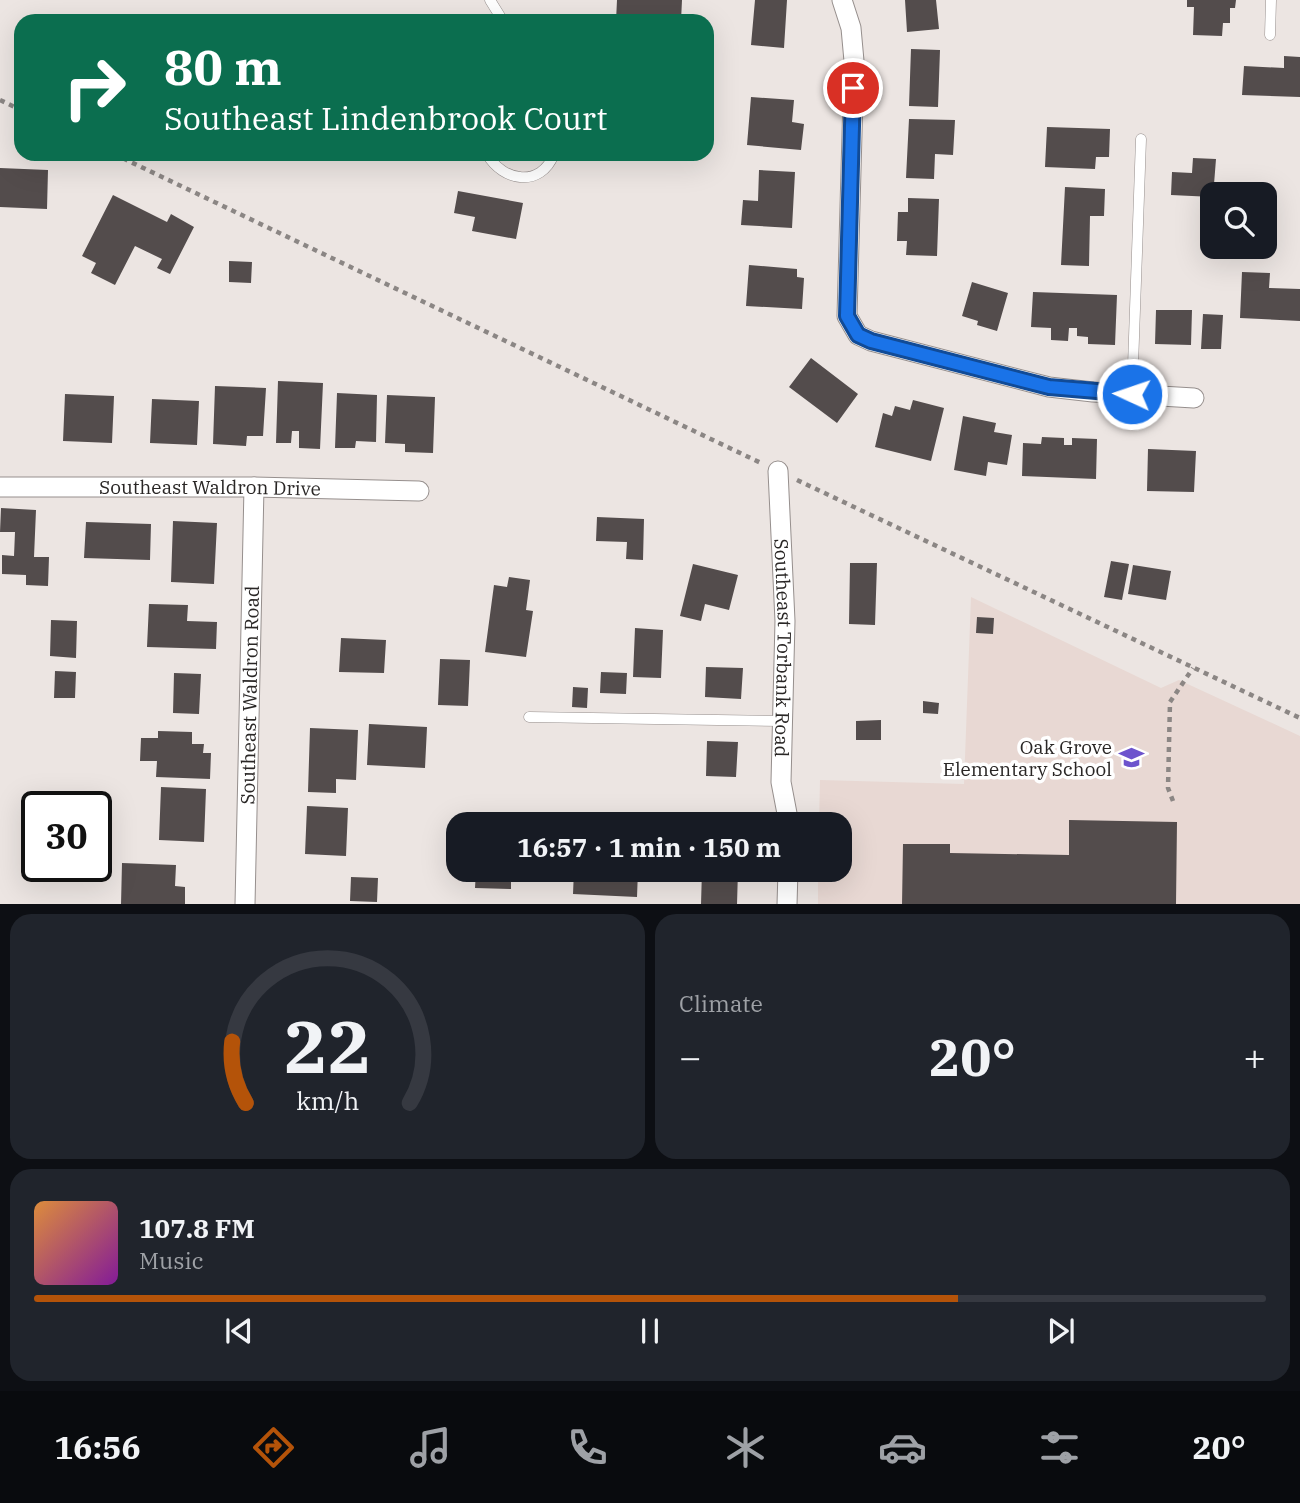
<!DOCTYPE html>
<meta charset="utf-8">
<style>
:root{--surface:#171b24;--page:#20242c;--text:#f1f3f6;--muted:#9ea1a6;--line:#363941;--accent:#b45309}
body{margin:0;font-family:"IBM Plex Serif",serif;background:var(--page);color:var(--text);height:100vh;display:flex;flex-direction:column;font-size:26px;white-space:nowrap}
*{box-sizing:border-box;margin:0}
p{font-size:23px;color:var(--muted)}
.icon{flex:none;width:38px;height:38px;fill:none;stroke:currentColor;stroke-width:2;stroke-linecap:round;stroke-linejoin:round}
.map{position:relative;height:904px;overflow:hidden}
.details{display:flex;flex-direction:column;gap:10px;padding:10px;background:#0d0f14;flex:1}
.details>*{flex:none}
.banner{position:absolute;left:14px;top:14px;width:700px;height:147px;border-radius:21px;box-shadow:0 7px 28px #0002;background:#0b6e4f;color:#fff;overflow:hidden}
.tools{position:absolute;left:1200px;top:182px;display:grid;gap:14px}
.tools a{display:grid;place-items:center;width:77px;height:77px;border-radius:14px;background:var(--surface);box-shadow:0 7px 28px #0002;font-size:35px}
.speed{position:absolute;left:21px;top:791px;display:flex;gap:14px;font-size:35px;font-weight:700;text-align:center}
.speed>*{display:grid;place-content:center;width:91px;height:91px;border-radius:50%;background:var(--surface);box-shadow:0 7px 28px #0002;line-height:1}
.speed .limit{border:4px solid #111;border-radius:10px;background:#fff;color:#111}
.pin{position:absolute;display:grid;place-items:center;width:60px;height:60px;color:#fff;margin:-30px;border:4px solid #fff;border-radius:50%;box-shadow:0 2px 7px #0007}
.me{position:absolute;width:77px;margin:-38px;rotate:273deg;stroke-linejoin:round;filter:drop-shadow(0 0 5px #0008)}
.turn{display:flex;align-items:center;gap:24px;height:147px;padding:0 35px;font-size:32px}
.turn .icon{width:91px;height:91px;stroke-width:2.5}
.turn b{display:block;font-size:49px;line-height:60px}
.big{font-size:52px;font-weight:700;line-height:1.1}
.details .widget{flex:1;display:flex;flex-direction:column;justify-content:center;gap:10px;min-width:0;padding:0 24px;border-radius:21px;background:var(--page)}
.details .dial{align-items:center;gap:0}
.dial svg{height:182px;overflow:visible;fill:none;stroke:var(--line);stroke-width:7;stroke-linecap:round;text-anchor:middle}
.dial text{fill:var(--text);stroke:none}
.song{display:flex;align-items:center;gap:21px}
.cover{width:84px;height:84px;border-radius:10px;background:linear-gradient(135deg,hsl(30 70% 55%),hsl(290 70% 35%))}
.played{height:7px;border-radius:4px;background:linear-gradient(90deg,var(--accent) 75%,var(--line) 75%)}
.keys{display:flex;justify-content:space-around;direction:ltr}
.heat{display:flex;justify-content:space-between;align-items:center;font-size:38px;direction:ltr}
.details .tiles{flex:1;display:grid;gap:10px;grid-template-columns:1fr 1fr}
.widget:last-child{grid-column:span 2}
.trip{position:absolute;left:446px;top:812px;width:406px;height:70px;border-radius:21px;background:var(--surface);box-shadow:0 7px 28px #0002;font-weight:700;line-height:70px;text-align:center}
.dock{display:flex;height:112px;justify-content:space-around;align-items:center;background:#090b0e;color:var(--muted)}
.dock .icon{width:49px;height:49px}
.dock .on{color:var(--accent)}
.dock b{font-size:32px;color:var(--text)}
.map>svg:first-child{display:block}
.built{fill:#e8d8d3}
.building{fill:#534c4c}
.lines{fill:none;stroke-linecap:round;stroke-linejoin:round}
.lane-casing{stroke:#968f8d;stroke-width:11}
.street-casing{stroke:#968f8d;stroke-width:21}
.path{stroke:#8b8684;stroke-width:4.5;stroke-dasharray:5 5;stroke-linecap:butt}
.lane{stroke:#fff;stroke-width:10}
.street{stroke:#fff;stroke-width:19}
.route-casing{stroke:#114b97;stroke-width:18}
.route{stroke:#1a73e8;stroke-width:12}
.labels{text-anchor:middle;stroke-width:7;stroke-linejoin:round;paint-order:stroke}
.street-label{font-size:19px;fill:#292625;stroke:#fff}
.poi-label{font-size:19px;fill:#292625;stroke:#fff;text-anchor:end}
</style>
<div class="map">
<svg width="1300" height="905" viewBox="0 0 1300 905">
<rect width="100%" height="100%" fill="#ece5e2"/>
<path class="built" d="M971,597L1161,688L1179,680L1300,736V904L818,905V870H840V824H819L820,780L964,784Z"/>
<path class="building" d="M617,0H682L681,21H616Z
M755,0H787L784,48L751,45Z
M905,0H936L939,29L907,32Z
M1187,0H1236L1235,8H1230V23H1223L1222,36L1193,35L1194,7H1187Z
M276,14L293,21H273Z
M911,49L940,50L938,107L909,106Z
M1284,56L1300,57V97L1242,95L1244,66L1284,68Z
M751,97L794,100L792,122L804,124L801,150L747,145Z
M909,119L955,120L953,155L935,154L934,179L906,178Z
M1047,127L1110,129L1109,157H1096L1095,169L1045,167Z
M1193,158L1216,159L1213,197L1171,195L1172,172L1192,173Z
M0,168L48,170L47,209L0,207Z
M759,170L795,172L792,228L741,225L743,200L758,201Z
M1065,187L1105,189L1104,216H1090L1089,266L1061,265Z
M458,191L523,203L516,239L472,231L475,217L454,213Z
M113,195L167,222L171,214L194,227L170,274L157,268L162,259L135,246L115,285L91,273L96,263L82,256Z
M908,198L939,199L937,256L906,255L907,241H897L898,212H908Z
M229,261L252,262L251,283L229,282Z
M749,265L797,269V277L804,278L802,309L746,306Z
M1242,272L1270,273L1269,288L1300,289V321L1240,318Z
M972,282L1008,293L997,331L977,325L978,321L962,316Z
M1033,292L1117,295L1115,345L1088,344V337L1077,336V328H1069L1068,341L1051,340V328L1031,327Z
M1156,310H1192L1191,345L1155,344Z
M1203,314L1223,315L1221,349H1201Z
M811,358L858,394L837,423L789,387Z
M278,381L323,383L320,449L299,448V431H292L291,443H276Z
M215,386L266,388L263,436H247L246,446L213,444Z
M337,393L377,395L376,442L356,441L355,448H335Z
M65,394L114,396L112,443L63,441Z
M387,395L435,397L433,453L405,452V444L385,443Z
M152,399L199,401L197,445L150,443Z
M913,400L944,408L931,461L875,447L883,413L892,416L895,406L910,410Z
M963,416L996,423L994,432L1012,435L1007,465L988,462L986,476L954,470Z
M1042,437L1064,438V445H1072V438L1097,439L1096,479L1022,476L1023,443L1041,444Z
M1148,449L1196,451L1194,492L1147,491Z
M1,508L36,510L34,557H49L48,586L26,585V575L2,574V555L14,556L15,532H0Z
M597,517L644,519L643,560L626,559L627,542L596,541Z
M173,521L217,523L214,584L171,582Z
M86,522L151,524L150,560L84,558Z
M1111,561L1129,564L1122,600L1104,597Z
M850,563H877L875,625L849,624Z
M693,564L738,575L729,610L705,604L701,621L680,616Z
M1133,565L1171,571L1166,600L1128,594Z
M509,577L530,580L526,610L533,611L526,657L485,652L494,585L507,587Z
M149,604L188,605L187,621L217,622L216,649L147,647Z
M977,617L994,618L993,634L976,633Z
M51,620L77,621L76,658L50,656Z
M635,628L663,630L661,678L633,677Z
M341,638L386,640L384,673L339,672Z
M440,659L470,660L468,706L438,705Z
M706,667L743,668L741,699L705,697Z
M55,671L76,672L75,698H54Z
M601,672L627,673L626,694L600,693Z
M174,673L201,674L199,714L173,713Z
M573,687L588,688L587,708L572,707Z
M923,701L939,703L938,714L923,713Z
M881,720V740H856V721Z
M369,724L427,727L425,768L367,765Z
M310,728L358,730L356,780L336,779V793L308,792Z
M158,731L192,732V744H204L203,753H211L210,779L156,777L157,761H140L141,738H158Z
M707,741L738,742L736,777L706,776Z
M161,787L206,789L204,842L159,840Z
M307,806L348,808L346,856L305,854Z
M478,818L513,819V824H477Z
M1069,820L1177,822L1176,905H902L903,844H950V853L1069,855Z
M122,863L176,865L175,886L185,887V905H121Z
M476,870H511V889L475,888Z
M574,870H638L637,897L573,894Z
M702,870H738L737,905H701Z
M351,877L378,878L377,902L350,901Z"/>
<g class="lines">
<defs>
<path id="lane" d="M490,0L503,21
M1270,35L1271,0
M487,154C503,182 541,188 554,154
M1132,394L1141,139
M529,717L782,721
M552,823L789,821"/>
<g id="street">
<path d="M842,0L851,28L854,61L847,316L858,335L871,341L1049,387L1093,392L1194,398"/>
<path id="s1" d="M778,471L785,621L781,782L789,824"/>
<path id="s2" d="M0,487H254L419,491"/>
<path id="s3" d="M245,905L254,487"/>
<path d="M787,905L788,870"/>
</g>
</defs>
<use href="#lane" class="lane-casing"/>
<use href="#street" class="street-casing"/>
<path class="path" d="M0,100L21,110
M114,154L761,463
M797,480L1300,718
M1173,801L1168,788L1170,702L1193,668"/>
<use href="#lane" class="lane"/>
<use href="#street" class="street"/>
</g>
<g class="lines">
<defs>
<path id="route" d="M853,88L847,316L858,335L871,341L1049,387L1132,394"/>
</defs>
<use href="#route" class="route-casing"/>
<use href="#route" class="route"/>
</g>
<defs>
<symbol id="school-bare" viewBox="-9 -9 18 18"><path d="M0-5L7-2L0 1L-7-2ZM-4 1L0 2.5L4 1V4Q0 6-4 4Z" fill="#6d53cd" stroke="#fff" stroke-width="2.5" paint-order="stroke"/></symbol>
</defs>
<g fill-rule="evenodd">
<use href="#school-bare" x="1114" y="740" width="35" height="35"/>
</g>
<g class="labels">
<g class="street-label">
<text dy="7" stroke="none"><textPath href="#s2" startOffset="210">Southeast Waldron Drive</textPath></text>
<text dy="7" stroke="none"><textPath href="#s1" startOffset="177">Southeast Torbank Road</textPath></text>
<text dy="7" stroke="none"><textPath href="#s3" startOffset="210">Southeast Waldron Road</textPath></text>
</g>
<g class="poi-label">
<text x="1112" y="754">Oak Grove<tspan x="1112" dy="22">Elementary School</tspan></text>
</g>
</g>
</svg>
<div class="tools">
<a><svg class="icon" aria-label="search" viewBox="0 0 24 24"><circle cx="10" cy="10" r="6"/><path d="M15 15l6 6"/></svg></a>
</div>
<div class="speed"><div class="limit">30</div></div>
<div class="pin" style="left:853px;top:88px;background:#d93025"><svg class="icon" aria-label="arrive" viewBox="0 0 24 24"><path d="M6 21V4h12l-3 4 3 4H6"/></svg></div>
<svg class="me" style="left:1132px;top:394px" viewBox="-20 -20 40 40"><circle r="17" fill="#1a73e8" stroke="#fff" stroke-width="3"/><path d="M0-11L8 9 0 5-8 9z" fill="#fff"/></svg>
<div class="trip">16:57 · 1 min · 150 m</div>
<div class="banner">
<div class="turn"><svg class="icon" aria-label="right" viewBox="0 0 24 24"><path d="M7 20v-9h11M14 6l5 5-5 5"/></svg><div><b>80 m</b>Southeast Lindenbrook Court</div></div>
</div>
</div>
<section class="details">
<div class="tiles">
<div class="widget dial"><svg viewBox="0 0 100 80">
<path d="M14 69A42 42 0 1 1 86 69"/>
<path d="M14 69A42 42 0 0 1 8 42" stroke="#b45309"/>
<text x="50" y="56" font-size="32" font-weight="700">22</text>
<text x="50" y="72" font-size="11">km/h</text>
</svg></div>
<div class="widget"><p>Climate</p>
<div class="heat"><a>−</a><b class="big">20°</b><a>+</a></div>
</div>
<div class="widget">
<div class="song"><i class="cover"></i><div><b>107.8 FM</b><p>Music</p></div></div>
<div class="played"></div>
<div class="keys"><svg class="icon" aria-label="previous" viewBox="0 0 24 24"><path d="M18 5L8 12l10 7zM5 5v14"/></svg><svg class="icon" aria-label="pause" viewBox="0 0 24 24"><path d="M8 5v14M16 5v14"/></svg><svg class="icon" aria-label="next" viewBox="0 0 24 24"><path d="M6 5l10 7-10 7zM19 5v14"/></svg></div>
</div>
</div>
</section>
<nav class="dock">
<b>16:56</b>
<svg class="icon on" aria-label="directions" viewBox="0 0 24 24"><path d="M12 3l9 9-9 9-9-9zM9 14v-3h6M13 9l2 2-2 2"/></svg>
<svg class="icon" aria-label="music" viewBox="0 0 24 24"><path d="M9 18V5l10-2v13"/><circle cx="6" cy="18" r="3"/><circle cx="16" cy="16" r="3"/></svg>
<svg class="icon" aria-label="phone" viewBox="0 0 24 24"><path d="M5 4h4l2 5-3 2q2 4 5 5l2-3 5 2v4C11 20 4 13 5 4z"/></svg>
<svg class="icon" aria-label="climate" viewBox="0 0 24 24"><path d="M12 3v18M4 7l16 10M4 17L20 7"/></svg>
<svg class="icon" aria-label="car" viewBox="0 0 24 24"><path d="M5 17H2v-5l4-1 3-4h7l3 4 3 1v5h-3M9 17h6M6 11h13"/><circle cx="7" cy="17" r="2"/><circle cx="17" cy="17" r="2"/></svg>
<svg class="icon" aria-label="filters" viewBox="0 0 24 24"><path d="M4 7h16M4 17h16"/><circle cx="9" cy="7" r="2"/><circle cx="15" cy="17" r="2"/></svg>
<b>20°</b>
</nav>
